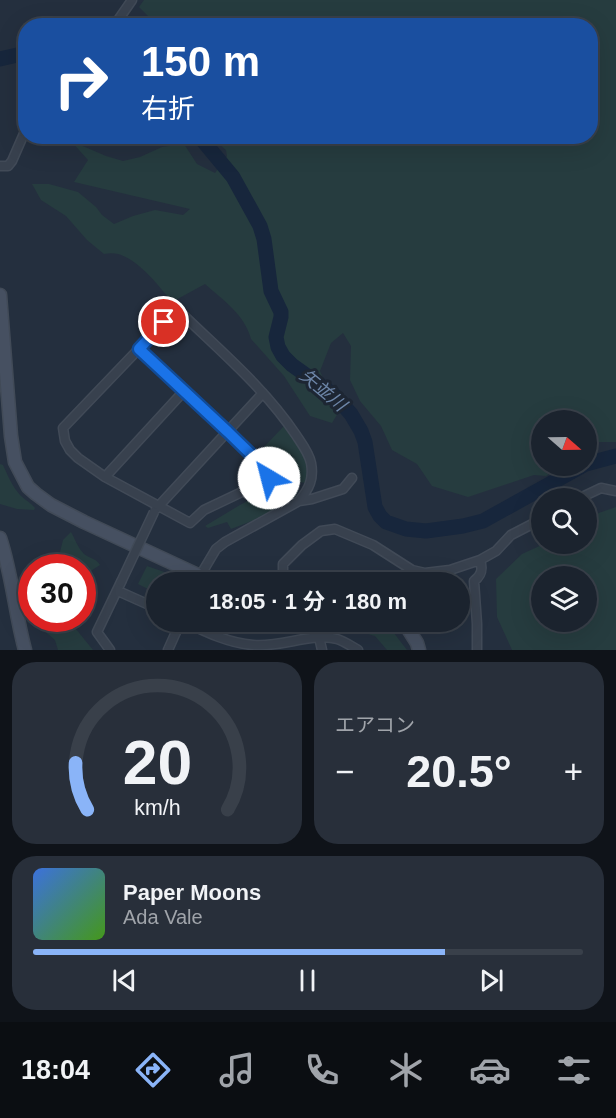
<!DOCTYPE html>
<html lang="ja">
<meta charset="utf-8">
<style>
:root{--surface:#1b232e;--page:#282f3a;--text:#f1f3f6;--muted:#a0a4aa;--line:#39404a;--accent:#8ab4f8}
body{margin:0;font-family:Arial,"Noto Sans JP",sans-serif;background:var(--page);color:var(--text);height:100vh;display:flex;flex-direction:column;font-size:22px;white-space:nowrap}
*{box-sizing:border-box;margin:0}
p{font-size:20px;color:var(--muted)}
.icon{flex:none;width:33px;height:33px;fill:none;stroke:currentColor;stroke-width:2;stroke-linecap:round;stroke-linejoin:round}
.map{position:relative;height:650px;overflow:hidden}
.side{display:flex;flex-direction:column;gap:12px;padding:12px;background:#0f1319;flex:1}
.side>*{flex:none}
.hud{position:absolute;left:18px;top:18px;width:580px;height:126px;border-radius:24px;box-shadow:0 6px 24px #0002,0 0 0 2px var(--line);background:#1a4fa0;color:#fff;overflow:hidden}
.needle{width:39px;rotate:110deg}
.tools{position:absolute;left:531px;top:410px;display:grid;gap:12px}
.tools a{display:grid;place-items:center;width:66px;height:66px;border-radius:50%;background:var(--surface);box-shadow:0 6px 24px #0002,0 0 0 2px var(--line);font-size:30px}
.speed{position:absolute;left:18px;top:554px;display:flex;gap:12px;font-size:30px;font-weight:700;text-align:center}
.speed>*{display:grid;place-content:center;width:78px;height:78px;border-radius:50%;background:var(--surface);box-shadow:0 6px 24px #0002,0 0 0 2px var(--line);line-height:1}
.speed .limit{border:9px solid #d22;background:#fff;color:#111}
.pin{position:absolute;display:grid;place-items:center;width:51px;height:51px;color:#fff;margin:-26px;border:3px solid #fff;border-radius:50%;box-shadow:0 2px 6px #0007}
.me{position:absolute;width:66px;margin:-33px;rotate:323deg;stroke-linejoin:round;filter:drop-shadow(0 0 4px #0008)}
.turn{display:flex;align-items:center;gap:21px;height:126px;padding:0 24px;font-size:27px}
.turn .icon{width:78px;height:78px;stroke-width:2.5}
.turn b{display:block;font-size:42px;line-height:51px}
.big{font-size:45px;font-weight:700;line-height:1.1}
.side .tile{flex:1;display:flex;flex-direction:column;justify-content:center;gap:9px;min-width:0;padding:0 21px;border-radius:24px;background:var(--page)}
.side .dial{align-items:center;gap:0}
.dial svg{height:156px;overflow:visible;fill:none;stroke:var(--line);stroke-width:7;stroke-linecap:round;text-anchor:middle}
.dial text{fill:var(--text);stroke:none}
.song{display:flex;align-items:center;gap:18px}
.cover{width:72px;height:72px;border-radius:9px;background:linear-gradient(135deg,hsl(220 70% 55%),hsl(100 70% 35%))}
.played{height:6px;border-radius:3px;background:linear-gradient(90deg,var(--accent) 75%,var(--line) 75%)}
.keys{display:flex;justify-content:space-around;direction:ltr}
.heat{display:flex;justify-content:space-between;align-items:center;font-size:33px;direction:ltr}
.side .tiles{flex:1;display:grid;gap:12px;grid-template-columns:1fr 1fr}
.tile:last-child{grid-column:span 2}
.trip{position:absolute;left:146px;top:572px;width:324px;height:60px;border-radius:30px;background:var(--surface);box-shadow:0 6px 24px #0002,0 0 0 2px var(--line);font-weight:700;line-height:60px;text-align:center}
.menu{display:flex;height:96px;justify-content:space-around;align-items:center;background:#0b0e12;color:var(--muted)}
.menu .icon{width:42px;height:42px}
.menu .selected{color:var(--accent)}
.menu b{font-size:27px;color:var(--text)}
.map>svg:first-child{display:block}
.green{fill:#263c3f;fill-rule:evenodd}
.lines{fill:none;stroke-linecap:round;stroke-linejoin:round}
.river{stroke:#17263c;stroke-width:15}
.street-casing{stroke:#414a57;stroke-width:11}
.secondary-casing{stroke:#414a57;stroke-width:15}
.street{stroke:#38414e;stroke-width:8}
.secondary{stroke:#465061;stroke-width:12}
.street-bridge-casing{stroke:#414a57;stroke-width:11;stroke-linecap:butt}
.street-bridge{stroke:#38414e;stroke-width:8}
.route-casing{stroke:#114b97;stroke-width:15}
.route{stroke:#1a73e8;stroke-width:10}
.labels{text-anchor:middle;stroke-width:6;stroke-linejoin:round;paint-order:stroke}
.water-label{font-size:18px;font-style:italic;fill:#6d86a8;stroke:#1d2633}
</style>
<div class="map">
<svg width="616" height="650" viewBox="0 0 616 650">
<rect width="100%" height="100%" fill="#242f3e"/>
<path class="green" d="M144,0H616V442H596L587,448L586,420H542V465H562L546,476L534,475L468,497L432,486L417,464L392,450L381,426L360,401L350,380L351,346L343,333L331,343L320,371L338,413L332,423L310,416L284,376L251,339C245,315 223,300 205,284L172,302C160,287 138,259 118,254C114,253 109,253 104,254L87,240L66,216L41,200L32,184H49L78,192L96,207L102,215L114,224L133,216L155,210L183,215L190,209L74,182L88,160L71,141L106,156L123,161L140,157L162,147L184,144L197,164L215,173L227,156L226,150L211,137L591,136V26L149,25L148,16L139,7Z
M289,423L310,450L306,483L299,482L295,476L274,465L262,449L283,427Z
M0,464L3,465C8,476 12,486 20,495C25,500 31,503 35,508L34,510L17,509L0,504Z
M290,478L298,491L293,500L252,521L231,529L227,522L208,528L205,526L240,505Z
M616,507V650H512L497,617L496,579L522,554L546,543H586L587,517ZM542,576H586V621H542Z
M71,532C75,539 78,548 84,554C90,559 96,558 100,565L83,576L82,567H42L47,557L60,552L63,540Z
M147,566L193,582H156V593L138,584Z
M31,584L32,618H67L93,650H58L55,640L34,622L24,608L21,598L24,585Z
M299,621H383L387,624L407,650H387L375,636L343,627L317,628L305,632L297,625Z"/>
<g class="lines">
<path class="river" d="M0,59L26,53
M199,136L233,177L260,226L264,239L271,291L281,312V317L276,337L278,347L283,356L292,365L334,395L351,414L361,431L365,442L375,507L380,516L386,522L406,529L426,531L463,526L483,521L584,465
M586,464L616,456"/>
<defs>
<path id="street" d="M114,26L132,0
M0,166H8L12,161L26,129
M139,349L228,432L270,473L267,480L204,510L190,523L105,477L78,458L70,450L65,441L63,428L177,309C218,349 264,387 296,435C302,444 309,453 311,463C314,479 309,489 299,501L225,542L216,549L200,576
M105,477L184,391
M580,498L601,488L616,491
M299,501L312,499L343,489L352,478
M156,509L263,393
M283,580V564L302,545L321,531L335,529L373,545L412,570L425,573L450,570L480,560L496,551L511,535L542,519
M118,591L156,608
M183,621C206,632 228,643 253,645C280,648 313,632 337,639C344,641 351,646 358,650
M319,637L322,650
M110,650L97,632L121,582
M168,650L181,621
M477,650V624L474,581C482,575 483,569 480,560"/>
<path id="secondary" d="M0,295L11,436L15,462L28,487L36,494L51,505L84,522L200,576L242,582
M0,538C12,574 15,613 25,650
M257,582L313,579L343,582
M403,621L417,643L419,650"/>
</defs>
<use href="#street" class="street-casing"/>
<use href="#secondary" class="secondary-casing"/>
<use href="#street" class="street"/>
<use href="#secondary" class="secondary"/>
<defs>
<path id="street-bridge" d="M121,582L154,512"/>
</defs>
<use href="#street-bridge" class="street-bridge-casing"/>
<use href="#street-bridge" class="street-bridge"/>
</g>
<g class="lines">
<defs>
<path id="route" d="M164,322L139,349L228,432L270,473L269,478"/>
</defs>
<use href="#route" class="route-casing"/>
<use href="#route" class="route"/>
</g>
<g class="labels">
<g class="water-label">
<text transform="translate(323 390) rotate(40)" y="6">矢並川</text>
</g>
</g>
</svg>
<div class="tools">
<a><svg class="needle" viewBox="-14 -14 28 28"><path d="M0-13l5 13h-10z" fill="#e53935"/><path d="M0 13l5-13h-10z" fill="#a0a4aa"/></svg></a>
<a><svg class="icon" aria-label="search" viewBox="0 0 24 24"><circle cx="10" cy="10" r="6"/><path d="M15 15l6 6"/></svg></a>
<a><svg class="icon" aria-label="layers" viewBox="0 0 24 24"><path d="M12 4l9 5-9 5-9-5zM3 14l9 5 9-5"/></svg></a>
</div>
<div class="speed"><div class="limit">30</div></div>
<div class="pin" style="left:164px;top:322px;background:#d93025"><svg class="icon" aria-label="arrive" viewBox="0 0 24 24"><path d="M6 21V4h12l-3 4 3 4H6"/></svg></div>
<svg class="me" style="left:269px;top:478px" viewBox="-20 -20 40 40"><circle r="19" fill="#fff"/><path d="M0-13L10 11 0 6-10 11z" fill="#1a73e8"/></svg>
<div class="trip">18:05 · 1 分 · 180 m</div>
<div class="hud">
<div class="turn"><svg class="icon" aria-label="right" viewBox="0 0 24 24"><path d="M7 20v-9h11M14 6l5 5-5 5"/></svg><div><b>150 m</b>右折</div></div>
</div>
</div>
<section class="side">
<div class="tiles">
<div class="tile dial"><svg viewBox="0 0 100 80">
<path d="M14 69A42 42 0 1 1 86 69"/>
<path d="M14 69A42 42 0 0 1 8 45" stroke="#8ab4f8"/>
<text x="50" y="56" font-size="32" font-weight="700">20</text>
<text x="50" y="72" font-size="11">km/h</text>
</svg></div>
<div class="tile"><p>エアコン</p>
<div class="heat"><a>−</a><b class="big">20.5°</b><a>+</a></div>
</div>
<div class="tile">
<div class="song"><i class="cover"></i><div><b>Paper Moons</b><p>Ada Vale</p></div></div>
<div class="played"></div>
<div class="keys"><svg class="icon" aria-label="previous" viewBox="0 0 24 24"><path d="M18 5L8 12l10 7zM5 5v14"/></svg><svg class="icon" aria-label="pause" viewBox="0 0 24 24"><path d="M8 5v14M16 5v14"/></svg><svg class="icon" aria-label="next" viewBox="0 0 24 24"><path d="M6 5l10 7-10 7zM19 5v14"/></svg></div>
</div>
</div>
</section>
<nav class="menu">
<b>18:04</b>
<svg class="icon selected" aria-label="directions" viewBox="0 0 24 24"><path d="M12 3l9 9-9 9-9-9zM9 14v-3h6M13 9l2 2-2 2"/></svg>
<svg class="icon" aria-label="music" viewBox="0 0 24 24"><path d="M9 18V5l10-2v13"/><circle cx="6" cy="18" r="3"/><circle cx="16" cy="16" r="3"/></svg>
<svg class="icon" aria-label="phone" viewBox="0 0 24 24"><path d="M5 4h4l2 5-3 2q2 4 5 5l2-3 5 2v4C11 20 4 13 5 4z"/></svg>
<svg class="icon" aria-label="climate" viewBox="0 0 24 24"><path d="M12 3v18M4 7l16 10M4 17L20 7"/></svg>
<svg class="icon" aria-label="car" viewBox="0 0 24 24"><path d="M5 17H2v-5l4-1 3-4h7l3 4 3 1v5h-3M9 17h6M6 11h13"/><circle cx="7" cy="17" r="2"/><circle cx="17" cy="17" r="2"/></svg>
<svg class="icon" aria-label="filters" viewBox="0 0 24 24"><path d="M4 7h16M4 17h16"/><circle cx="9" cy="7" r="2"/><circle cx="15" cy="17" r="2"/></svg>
</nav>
